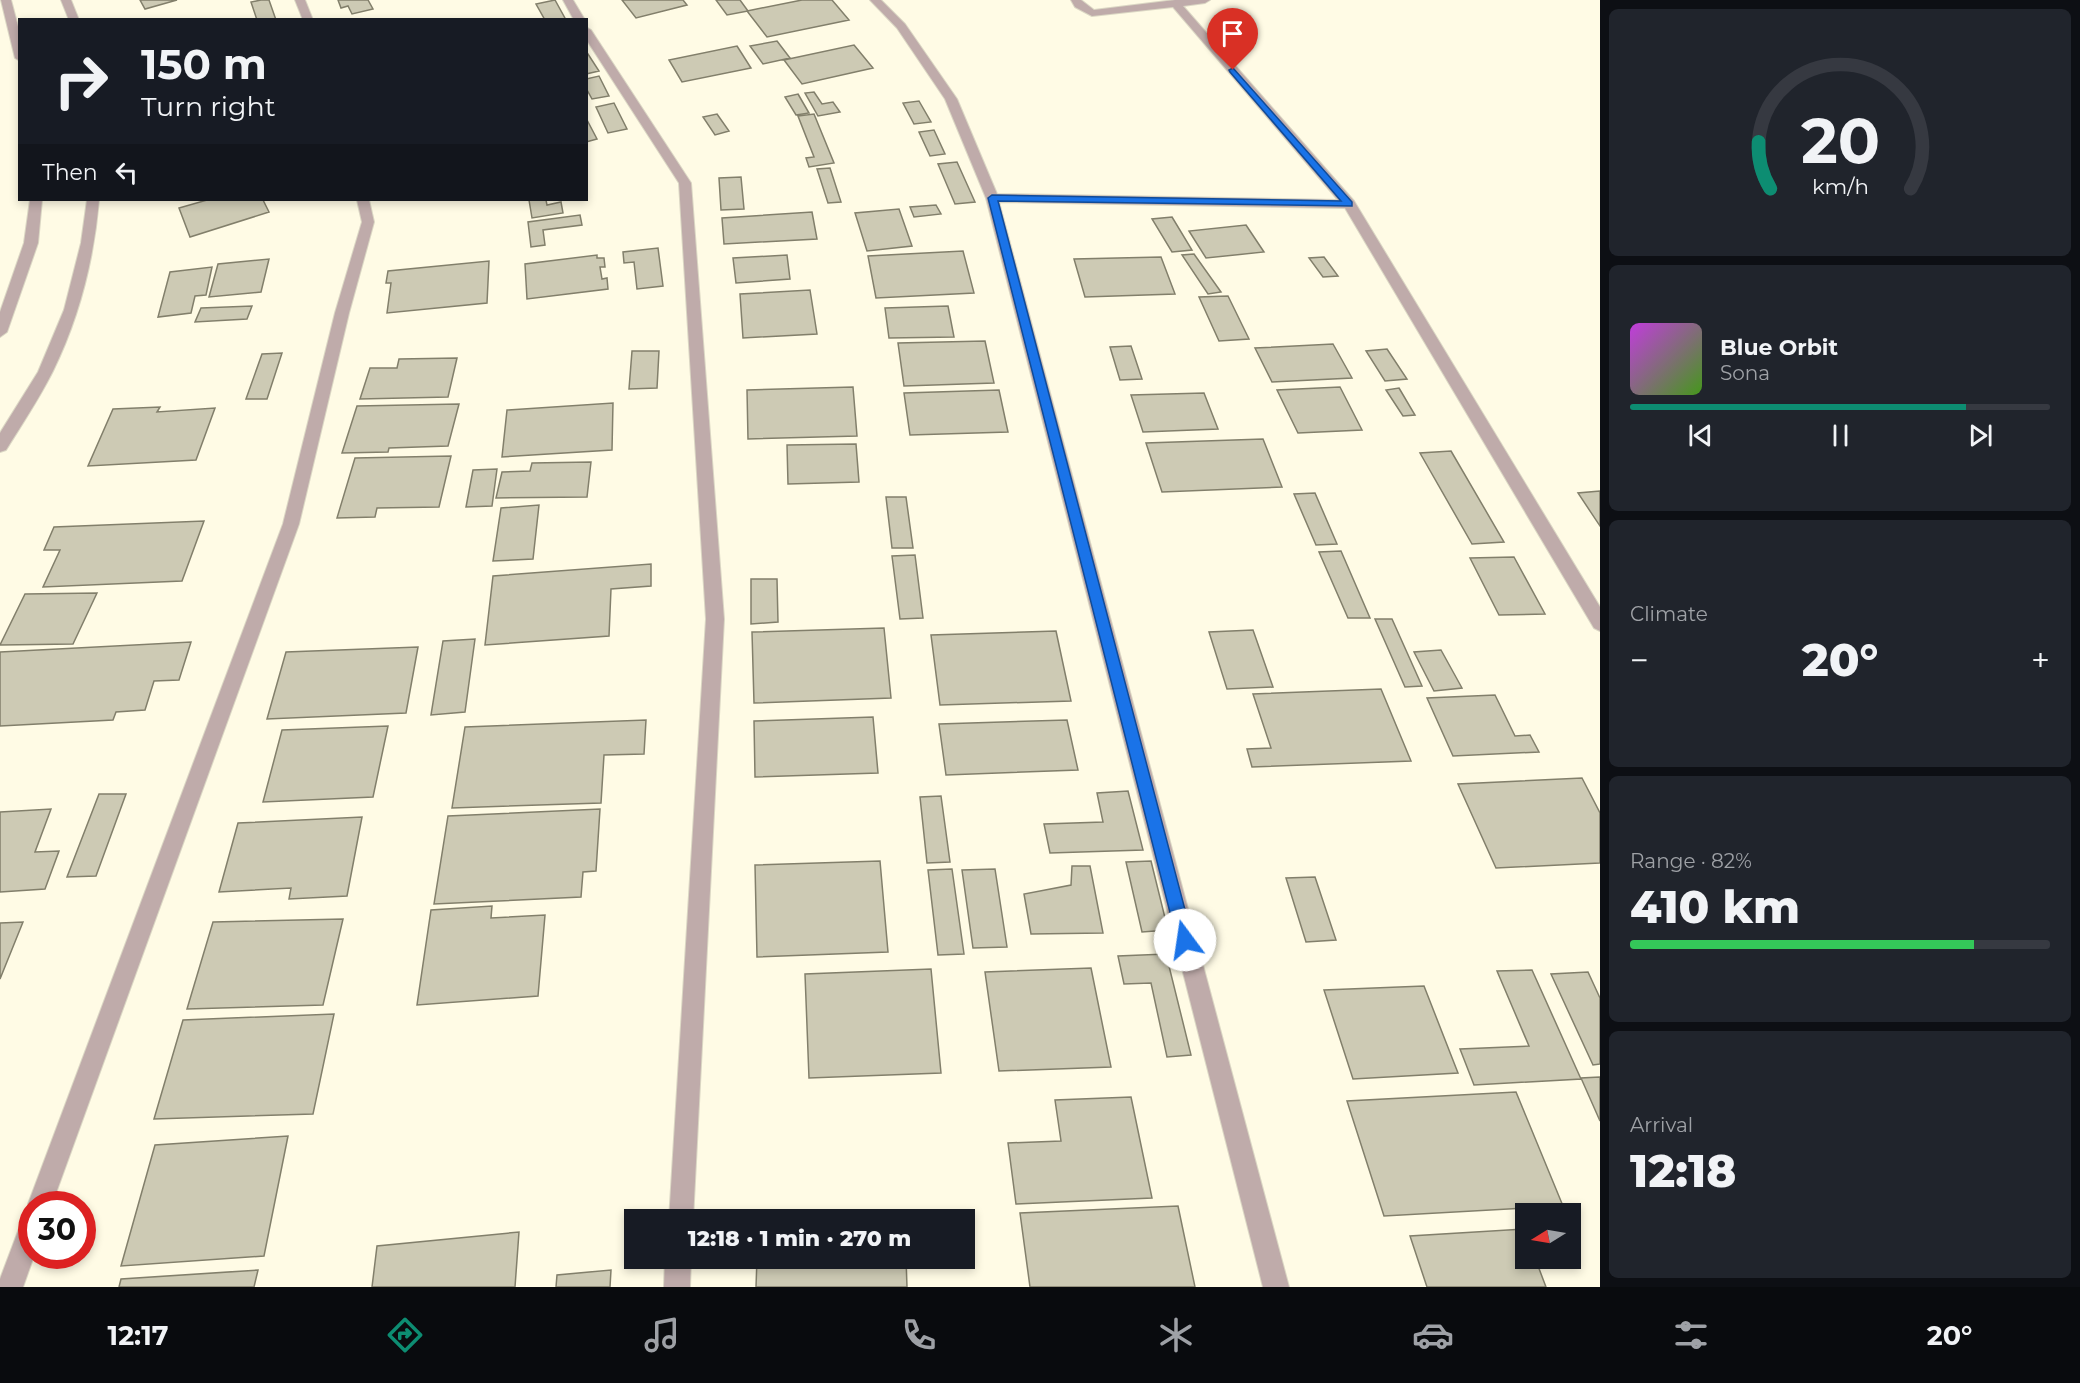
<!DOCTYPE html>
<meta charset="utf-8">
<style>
:root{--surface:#171b24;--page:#20242c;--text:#f1f3f6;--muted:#9ea1a6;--line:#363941;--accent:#0d8d72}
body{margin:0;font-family:Montserrat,sans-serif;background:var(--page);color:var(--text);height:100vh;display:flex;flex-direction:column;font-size:22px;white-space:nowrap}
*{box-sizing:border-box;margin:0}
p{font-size:20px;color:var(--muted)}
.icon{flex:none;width:33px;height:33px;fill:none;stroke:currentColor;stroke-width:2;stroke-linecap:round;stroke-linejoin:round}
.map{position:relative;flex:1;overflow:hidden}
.drawer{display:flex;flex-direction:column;gap:9px;padding:9px;background:#0d0f14;width:480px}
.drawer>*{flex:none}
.guide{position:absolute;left:18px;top:18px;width:570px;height:183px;border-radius:0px;box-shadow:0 3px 9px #0003;background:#171b24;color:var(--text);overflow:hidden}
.needle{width:39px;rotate:259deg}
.tools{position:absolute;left:1515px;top:1203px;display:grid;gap:12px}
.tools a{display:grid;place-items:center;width:66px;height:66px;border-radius:0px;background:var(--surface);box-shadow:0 3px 9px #0003;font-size:30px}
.speed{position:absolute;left:18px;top:1191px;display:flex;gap:12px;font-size:30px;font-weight:700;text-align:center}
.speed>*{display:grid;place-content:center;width:78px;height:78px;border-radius:50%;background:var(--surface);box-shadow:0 3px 9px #0003;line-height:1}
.speed .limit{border:9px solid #d22;background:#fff;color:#111}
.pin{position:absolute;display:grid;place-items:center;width:51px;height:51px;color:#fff;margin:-62px -26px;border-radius:50% 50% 50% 0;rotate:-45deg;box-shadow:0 0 6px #0007}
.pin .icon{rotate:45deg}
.me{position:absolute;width:66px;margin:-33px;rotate:346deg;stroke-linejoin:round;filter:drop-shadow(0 0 4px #0008)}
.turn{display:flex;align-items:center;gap:21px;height:126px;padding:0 24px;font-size:27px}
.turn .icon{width:78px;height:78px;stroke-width:2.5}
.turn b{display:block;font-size:42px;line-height:51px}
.then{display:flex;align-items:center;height:57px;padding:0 24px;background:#0003;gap:12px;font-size:22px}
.big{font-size:45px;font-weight:800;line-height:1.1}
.drawer .card{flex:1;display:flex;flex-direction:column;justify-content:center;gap:9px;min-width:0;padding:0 21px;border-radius:9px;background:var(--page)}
.drawer .dial{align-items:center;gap:0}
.dial svg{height:156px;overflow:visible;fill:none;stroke:var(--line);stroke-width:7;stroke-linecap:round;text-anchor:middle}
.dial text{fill:var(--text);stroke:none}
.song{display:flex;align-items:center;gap:18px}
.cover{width:72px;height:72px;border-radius:9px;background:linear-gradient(135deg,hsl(290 70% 55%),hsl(100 70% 35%))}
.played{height:6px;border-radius:3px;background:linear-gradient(90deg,var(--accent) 80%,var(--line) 80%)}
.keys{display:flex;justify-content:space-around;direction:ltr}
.heat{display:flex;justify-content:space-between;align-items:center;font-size:33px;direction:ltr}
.charge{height:9px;border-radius:4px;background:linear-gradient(90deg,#34c759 82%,var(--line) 0)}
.trip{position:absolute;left:624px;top:1209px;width:351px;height:60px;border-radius:0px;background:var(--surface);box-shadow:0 3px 9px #0003;font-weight:800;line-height:60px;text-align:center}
.menu{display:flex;height:96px;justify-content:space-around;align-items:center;background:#090b0e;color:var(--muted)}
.menu .icon{width:42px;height:42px}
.menu .on{color:var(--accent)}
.menu b{font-size:27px;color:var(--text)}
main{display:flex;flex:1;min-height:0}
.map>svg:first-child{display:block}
.building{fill:#cdcab4;stroke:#827f6b;stroke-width:1.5}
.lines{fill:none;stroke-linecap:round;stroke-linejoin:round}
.minor-casing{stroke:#dbd7c4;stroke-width:2}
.minor{fill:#bfabaa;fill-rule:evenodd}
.route{fill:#1a73e8;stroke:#114b97;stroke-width:1.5}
</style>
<main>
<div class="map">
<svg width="1600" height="1287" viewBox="0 0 1600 1287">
<rect width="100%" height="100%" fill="#fffbe5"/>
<path class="building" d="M140,0H177L145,9Z
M261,0H269L276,20H257L251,2Z
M338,0H368L373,9L352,14L348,6L341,8Z
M555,0L566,20H545L536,4Z
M622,0H683L687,5L636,18Z
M716,0H740L748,11L727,15Z
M802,0H832L849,20L767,37L747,11Z
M777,41L790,58L763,64L750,46Z
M854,45L873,68L802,84L784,60Z
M737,46L751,68L682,82L669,60Z
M586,51L599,71L586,74Z
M599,76L609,96L592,99L586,88V79Z
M814,92L822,104L833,102L840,112L818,116L805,93Z
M798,94L809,113L796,115L785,97Z
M919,101L931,122L914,124L903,103Z
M614,103L627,129L608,133L596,107Z
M717,114L729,131L715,135L703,117Z
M814,114L834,163L809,167L806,158L814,157L798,116Z
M586,118L597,139L586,142Z
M934,130L945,154L930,156L919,132Z
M957,162L975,202L955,204L938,164Z
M830,168L841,202L828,203L817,169Z
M741,177L744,209L721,210L719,178Z
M207,200H263L269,212L190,237L179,208Z
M529,200H546L547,205L561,202L563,213L532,218Z
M936,205L941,214L914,217L910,207Z
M899,209L912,246L867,251L855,213Z
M812,212L817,239L724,244L722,218Z
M580,215L582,225L543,230L545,245L531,247L528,222Z
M1172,217L1192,250L1172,252L1152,219Z
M1246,225L1264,252L1206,258L1189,231Z
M658,248L663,286L637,289L634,262L624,263L623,252Z
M963,251L974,293L876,298L868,256Z
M1194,254L1221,292L1208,294L1182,255Z
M597,255V258H604L605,267H600L602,279L607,278L608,289L527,299L525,264Z
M787,255L790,279L736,283L733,258Z
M1161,257L1175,294L1085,297L1074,259Z
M1324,257L1338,276L1323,277L1309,258Z
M269,259L261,292L209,297L218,264Z
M489,261L487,303L387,313L391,283H386L388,271Z
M212,267L206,295L195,296L191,313L158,317L170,272Z
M810,290L817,334L743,338L740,294Z
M1228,296L1249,339L1219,341L1199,297Z
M252,306L247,319L195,322L201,308Z
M948,306L954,337L889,338L885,308Z
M985,341L994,383L904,386L898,343Z
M1333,344L1352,378L1272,382L1255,348Z
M1131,346L1142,379L1120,380L1110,347Z
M1387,349L1407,379L1385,381L1366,351Z
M632,351H659L657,388L629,389Z
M282,353L267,399H246L262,354Z
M457,358L448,397L360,399L370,368H397L399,359Z
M853,387L857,436L748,439L747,390Z
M1340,387L1362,430L1298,433L1277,390Z
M1399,388L1415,415L1403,416L1386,390Z
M999,390L1008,432L910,435L904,393Z
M1204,393L1218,429L1143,432L1131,395Z
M613,403L612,450L502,457L507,410Z
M459,404L448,446L389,448L388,452L342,453L357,406Z
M160,407L157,412L215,408L196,460L88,466L113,409Z
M1263,439L1282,487L1162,492L1146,443Z
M856,444L859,482L788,484L787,445Z
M1451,451L1504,542L1472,544L1420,453Z
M451,456L439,507L377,508L375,517L337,518L355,458Z
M591,462L587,497L496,498L502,472L530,471L532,463Z
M497,469L492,506L466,507L473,470Z
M1600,491V526L1578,493Z
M1315,493L1337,544L1316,545L1294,494Z
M886,497H906L913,548H892Z
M539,505L533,559L493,561L501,508Z
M204,521L182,581L43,587L60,550H44L54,527Z
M1341,551L1370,618H1348L1319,552Z
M915,555L923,618L900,619L892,556Z
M1514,557L1545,614L1499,615L1470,558Z
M651,564V586L611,589L609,636L485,645L493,576Z
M751,579H777L778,622L751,624Z
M97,593L73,644L0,645L25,594Z
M1375,619H1392L1422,686L1405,687Z
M884,628L891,698L754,703L752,632Z
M1253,630L1273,687L1227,689L1209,632Z
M1056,631L1071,701L940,705L931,635Z
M475,639L465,712L431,715L443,641Z
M191,642L179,680L154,681L145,710L116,712L113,720L0,726V652Z
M418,647L406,713L267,719L286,652Z
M1441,650L1462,688L1434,691L1414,652Z
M1381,689L1411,761L1252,767L1247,749L1271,748L1253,694Z
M1495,695L1515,736L1530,735L1539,752L1453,756L1427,698Z
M873,717L878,773L755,777L754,721Z
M646,720L644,754L604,755L601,803L452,808L465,727Z
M1067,720L1078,770L946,775L939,724Z
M388,726L373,797L263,802L282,730Z
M1582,778L1600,813V863L1496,868L1458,784Z
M1128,791L1143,850L1050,853L1044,824L1103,822L1097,793Z
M99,794H126L96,876L67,877Z
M941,796L950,862L927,863L920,797Z
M51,809L35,852L59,851L45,889L0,892V812Z
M600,809L596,871L583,872L581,897L434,904L448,816Z
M362,817L347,896L289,899L291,888L219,892L238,823Z
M880,861L888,952L757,957L755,865Z
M1151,861L1168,930L1142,932L1126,862Z
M1072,866H1090L1103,933L1031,934L1024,894L1071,885Z
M952,869L964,954L938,955L928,870Z
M995,869L1007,947L973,948L962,870Z
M1315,877L1336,940L1306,942L1286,878Z
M492,906L491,918L545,915L538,996L417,1005L431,910Z
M343,919L323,1005L187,1009L213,922Z
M23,922L0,979V923Z
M1166,954L1191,1055L1167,1057L1151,983L1124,984L1118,956Z
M1091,968L1111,1067L999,1071L985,972Z
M931,969L941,1073L809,1078L805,974Z
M1532,970L1581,1079L1474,1085L1460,1049L1529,1046L1497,971Z
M1588,972L1600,998V1064L1593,1065L1551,974Z
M1424,986L1458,1073L1353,1079L1324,990Z
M334,1014L313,1114L154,1119L183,1020Z
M1600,1077V1121L1581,1078Z
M1516,1092L1563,1206L1384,1216L1347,1101Z
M1131,1097L1152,1198L1016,1204L1008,1143L1061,1141L1055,1100Z
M288,1136L264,1256L121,1266L155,1145Z
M1178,1206L1195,1287H1030L1020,1213Z
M1524,1229L1526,1258H1535L1546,1287H1427L1410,1236Z
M519,1232L515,1287H372L377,1246Z
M757,1258H906L907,1287H756Z
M258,1270L254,1287H119L121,1279Z
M611,1270L610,1287H556L557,1275Z"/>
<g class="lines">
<defs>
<path id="minor" d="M1,0H11L20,34V61L15,58Z
M61,0H71L79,20H69Z
M295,0H305L313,20H303Z
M563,0H573L585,20H574Z
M870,0H881L905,24L957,99L997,194L1338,200L1173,7L1092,16L1075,7L1071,0H1081L1094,10L1175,0H1210L1205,3L1183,6L1354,201L1600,607V631L1594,628L1345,208L999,202L1289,1287H1263L986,198L945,99L897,28Z
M586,27L591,30L691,183L724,619L693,1220H669L706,619L679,183L586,39Z
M30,200H42L38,243L7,332L0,337V312L24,243Z
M87,200H99C94,259 79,318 53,371C39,399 22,424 6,450L0,452V433L38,372L64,310L81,243Z
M357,200H369L374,222L349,313L299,524L52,1204H32V1213L28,1204L283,524L335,313L362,222Z
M32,1215V1256H34L23,1287H0V1279L23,1218Z
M665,1258H691L690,1287H664Z"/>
</defs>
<use href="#minor" class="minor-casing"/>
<use href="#minor" class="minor"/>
</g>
<path class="route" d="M1233,68L1352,202V206L998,201L1193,940L1191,945L1185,948L1179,945L1177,940L988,198L992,195L1341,201L1230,72L1229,70Z"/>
</svg>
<div class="tools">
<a><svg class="needle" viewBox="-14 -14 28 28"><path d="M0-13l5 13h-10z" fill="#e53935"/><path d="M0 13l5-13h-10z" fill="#9ea1a6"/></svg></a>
</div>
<div class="speed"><div class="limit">30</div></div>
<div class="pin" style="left:1233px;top:70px;background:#d93025"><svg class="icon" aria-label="arrive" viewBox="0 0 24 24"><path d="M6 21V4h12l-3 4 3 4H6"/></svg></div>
<svg class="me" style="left:1185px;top:940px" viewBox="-20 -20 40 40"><circle r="19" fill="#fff"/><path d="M0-13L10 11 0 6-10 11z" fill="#1a73e8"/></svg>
<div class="trip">12:18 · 1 min · 270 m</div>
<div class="guide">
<div class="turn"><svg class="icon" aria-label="right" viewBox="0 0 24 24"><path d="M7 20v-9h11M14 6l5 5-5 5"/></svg><div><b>150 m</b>Turn right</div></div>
<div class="then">Then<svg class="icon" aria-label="left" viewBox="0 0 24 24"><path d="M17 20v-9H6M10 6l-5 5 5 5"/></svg></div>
</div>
</div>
<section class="drawer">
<div class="card dial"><svg viewBox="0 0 100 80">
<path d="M14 69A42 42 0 1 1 86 69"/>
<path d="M14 69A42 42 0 0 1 8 45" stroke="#0d8d72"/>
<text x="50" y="56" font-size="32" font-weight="700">20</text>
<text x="50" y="72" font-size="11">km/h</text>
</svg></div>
<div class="card">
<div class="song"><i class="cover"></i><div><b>Blue Orbit</b><p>Sona</p></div></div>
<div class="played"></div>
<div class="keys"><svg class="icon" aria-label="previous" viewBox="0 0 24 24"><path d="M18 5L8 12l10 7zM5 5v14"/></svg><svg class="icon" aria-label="pause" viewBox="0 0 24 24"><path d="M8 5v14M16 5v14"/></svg><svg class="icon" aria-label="next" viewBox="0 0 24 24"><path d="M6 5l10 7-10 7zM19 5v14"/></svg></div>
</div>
<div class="card"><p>Climate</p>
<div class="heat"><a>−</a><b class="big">20°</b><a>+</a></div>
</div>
<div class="card"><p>Range · 82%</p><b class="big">410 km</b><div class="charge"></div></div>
<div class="card"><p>Arrival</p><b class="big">12:18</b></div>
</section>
</main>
<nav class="menu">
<b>12:17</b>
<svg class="icon on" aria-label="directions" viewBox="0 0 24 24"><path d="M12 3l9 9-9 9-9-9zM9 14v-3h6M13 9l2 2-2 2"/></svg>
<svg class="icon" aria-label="music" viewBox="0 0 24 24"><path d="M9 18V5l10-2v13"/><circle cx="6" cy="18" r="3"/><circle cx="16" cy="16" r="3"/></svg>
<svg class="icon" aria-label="phone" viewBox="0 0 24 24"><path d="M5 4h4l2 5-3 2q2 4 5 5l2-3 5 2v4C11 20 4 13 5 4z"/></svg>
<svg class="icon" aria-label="climate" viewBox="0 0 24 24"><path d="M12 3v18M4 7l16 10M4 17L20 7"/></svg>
<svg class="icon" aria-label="car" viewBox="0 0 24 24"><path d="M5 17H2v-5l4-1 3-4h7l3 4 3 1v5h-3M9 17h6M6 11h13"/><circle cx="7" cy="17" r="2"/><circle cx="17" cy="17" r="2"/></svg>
<svg class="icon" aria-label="filters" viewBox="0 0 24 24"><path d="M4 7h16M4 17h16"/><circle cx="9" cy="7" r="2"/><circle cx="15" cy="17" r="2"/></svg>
<b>20°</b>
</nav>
